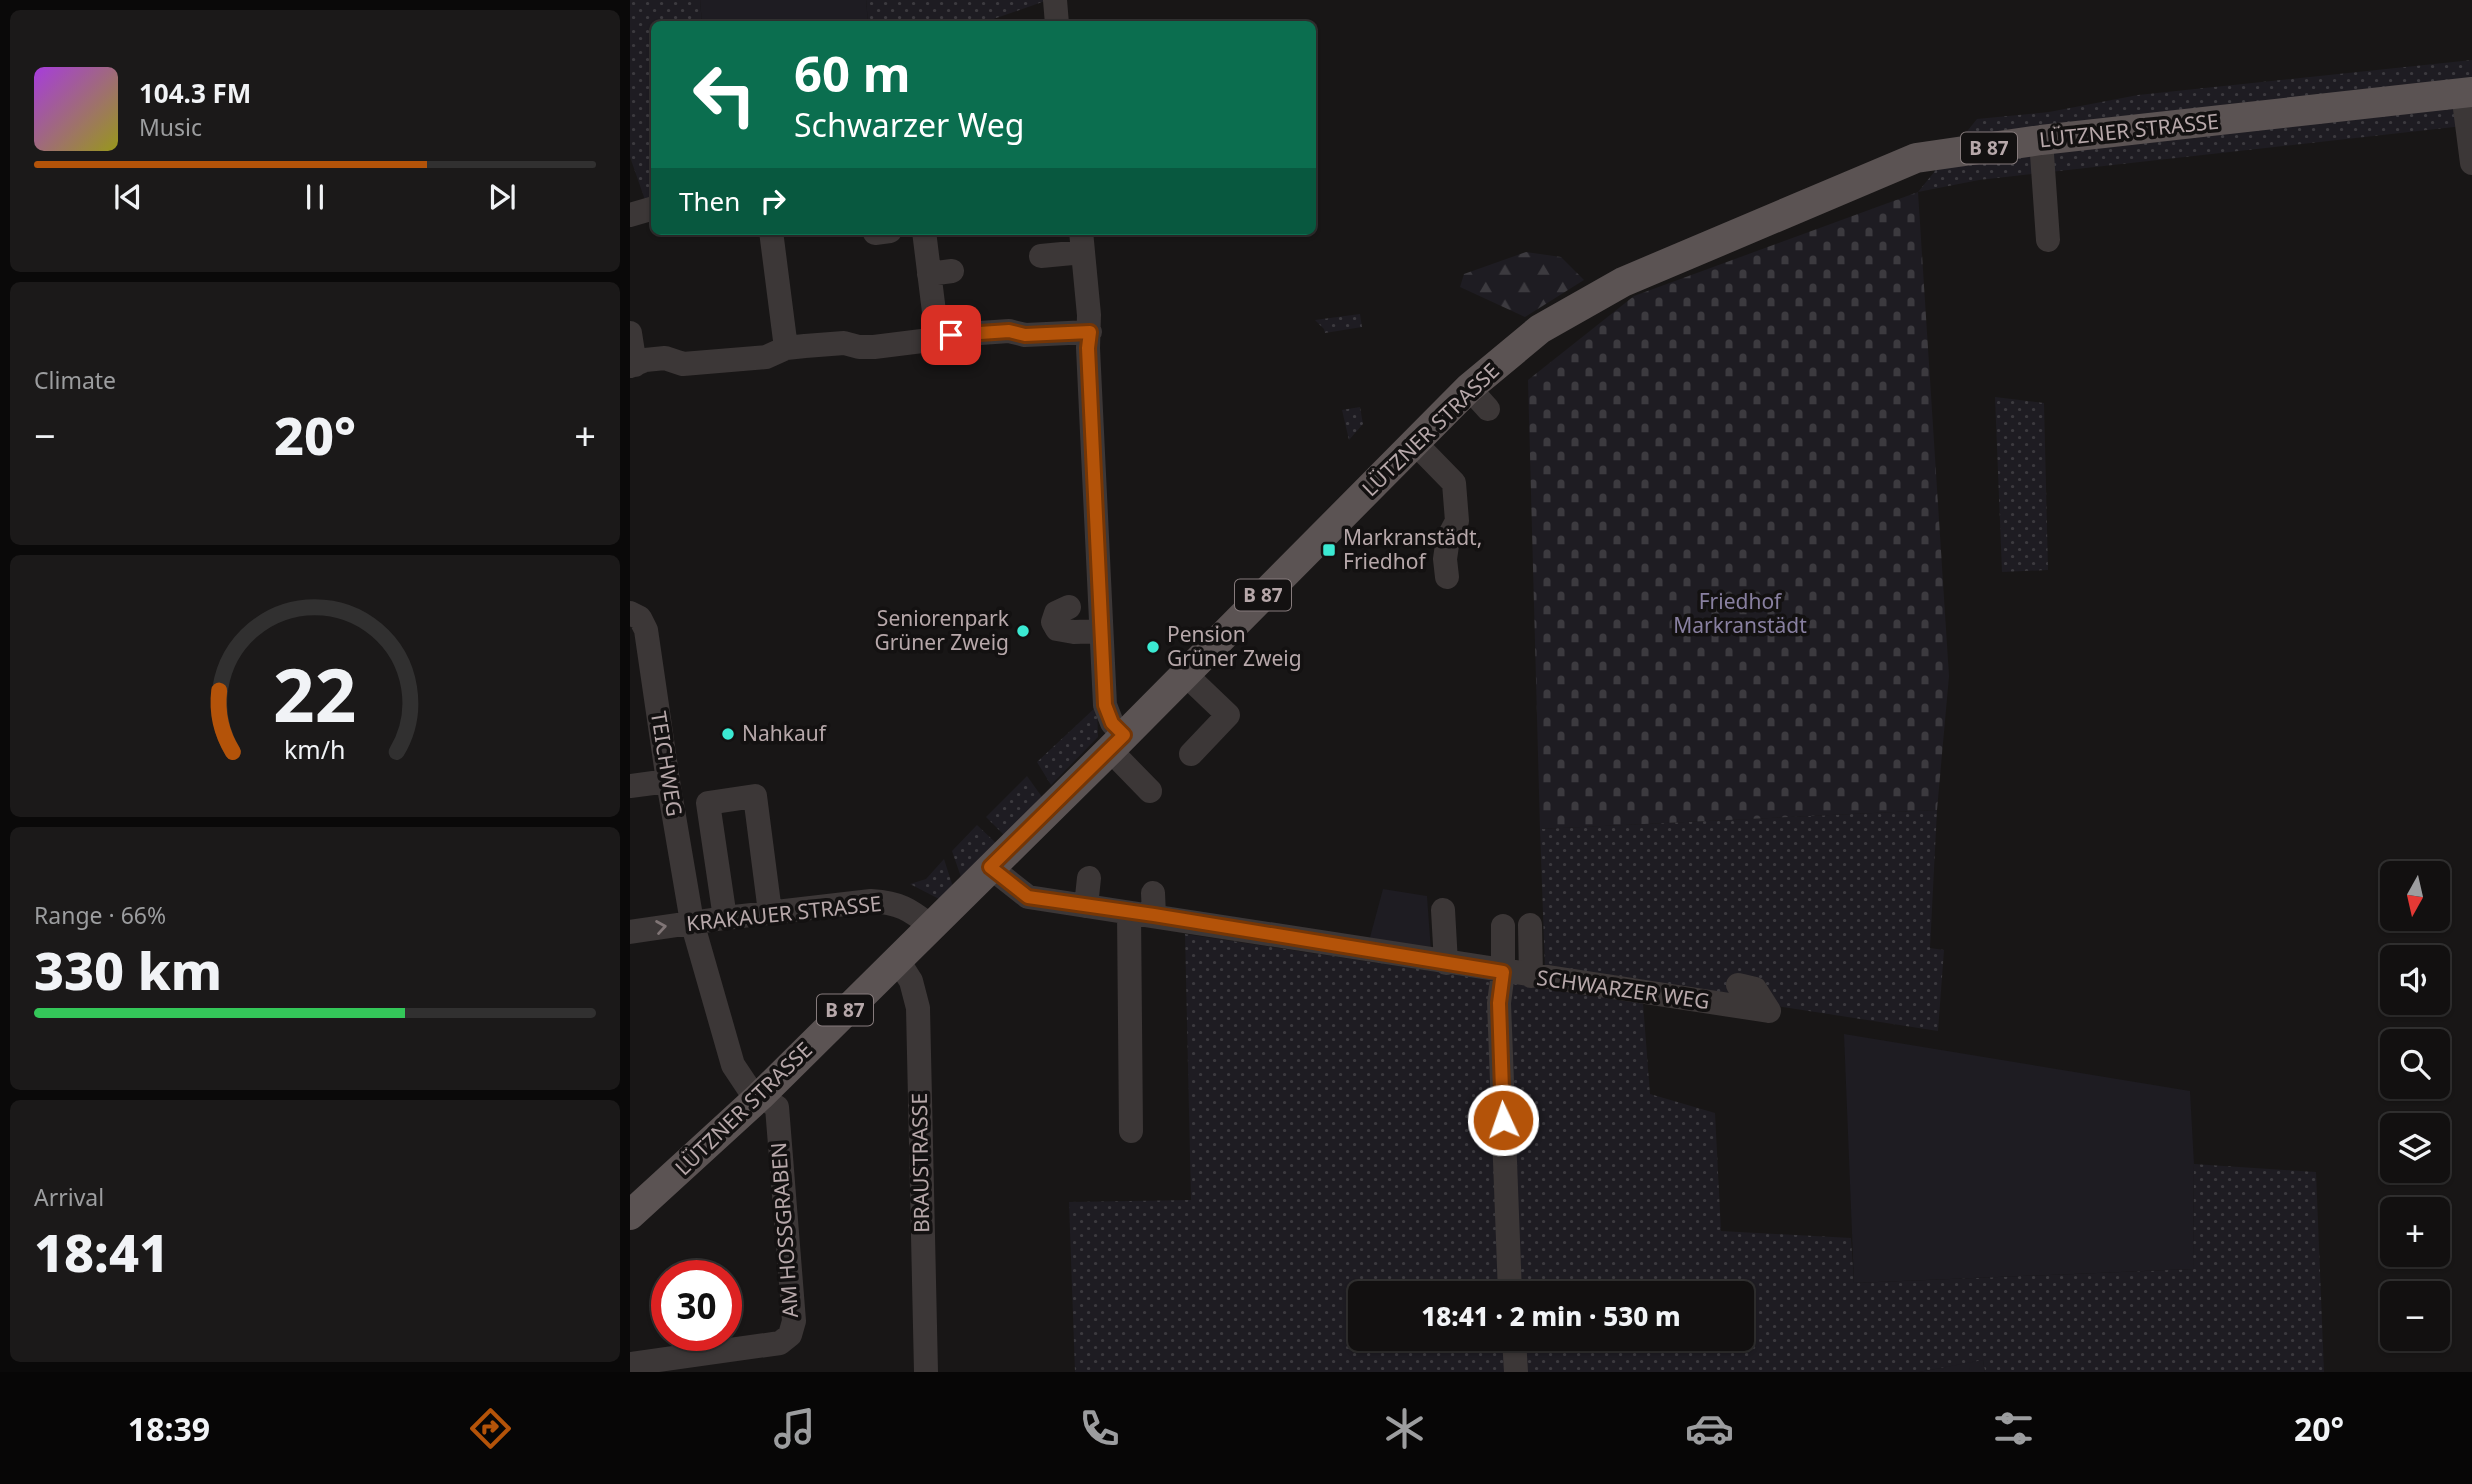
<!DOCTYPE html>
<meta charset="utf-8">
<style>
:root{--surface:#121010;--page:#1b1919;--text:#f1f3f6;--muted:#9c9d9f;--line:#313030;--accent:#b45309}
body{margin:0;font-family:"Noto Sans",sans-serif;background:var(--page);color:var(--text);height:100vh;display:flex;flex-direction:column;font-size:26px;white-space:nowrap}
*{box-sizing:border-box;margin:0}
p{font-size:23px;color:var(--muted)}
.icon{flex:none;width:38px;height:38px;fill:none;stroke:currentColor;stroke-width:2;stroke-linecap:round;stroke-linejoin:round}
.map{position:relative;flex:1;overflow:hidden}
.drawer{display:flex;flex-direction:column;gap:10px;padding:10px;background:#0a0909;width:630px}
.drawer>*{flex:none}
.hud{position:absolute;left:21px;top:21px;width:665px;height:214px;border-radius:10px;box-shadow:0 2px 5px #0004,0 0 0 2px var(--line);background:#0b6e4f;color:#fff;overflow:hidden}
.needle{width:46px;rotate:188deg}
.controls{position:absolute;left:1750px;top:861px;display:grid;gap:14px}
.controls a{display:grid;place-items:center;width:70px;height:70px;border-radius:10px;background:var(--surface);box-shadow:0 2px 5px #0004,0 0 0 2px var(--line);font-size:35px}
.speed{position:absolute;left:21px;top:1260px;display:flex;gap:14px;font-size:35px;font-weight:700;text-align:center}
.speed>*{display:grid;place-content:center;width:91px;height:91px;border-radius:50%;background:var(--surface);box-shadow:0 2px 5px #0004,0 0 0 2px var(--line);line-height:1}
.speed .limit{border:10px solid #d22;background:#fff;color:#111}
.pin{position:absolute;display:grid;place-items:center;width:60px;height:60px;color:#fff;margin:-30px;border-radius:14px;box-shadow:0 4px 10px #0006}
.me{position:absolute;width:77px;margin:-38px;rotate:357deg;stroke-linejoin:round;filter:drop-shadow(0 0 5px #0008)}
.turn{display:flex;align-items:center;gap:24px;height:147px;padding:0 28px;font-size:32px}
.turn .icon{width:91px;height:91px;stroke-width:2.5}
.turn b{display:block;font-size:49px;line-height:60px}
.then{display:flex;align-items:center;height:66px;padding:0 28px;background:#0003;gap:14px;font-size:26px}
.big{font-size:52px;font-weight:800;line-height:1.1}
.drawer .widget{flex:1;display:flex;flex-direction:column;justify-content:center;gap:10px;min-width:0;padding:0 24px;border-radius:10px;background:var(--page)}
.drawer .dial{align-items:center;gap:0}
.dial svg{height:182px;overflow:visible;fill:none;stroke:var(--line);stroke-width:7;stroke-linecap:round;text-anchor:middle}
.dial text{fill:var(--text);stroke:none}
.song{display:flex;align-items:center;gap:21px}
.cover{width:84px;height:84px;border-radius:10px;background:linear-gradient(135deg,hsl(280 70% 55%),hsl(60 70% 35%))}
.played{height:7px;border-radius:4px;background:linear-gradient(90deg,var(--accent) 70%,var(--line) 70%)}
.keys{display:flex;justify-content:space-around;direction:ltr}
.heat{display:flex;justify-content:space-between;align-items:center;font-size:38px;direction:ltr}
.charge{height:10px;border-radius:5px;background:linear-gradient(90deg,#34c759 66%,var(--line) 0)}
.trip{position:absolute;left:718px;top:1281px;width:406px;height:70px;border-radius:10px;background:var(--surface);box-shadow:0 2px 5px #0004,0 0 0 2px var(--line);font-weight:800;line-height:70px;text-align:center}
.tab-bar{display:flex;height:112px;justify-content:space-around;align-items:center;background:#070606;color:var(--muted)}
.tab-bar .icon{width:49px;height:49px}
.tab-bar .selected{color:var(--accent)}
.tab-bar b{font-size:32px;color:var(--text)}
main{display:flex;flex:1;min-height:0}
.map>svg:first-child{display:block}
.grass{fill:url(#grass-dots);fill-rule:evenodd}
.forest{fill:url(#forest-firs)}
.cemetery{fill:url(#cemetery-stones)}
.garden{fill:#1e1c22}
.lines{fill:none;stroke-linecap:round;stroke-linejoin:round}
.minor{stroke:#3c3737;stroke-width:24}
.major{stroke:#5b5353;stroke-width:30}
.oneway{stroke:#807576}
.route-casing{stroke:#753606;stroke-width:18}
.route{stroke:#b45309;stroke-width:12}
.poi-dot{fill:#3bead3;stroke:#131111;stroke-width:2.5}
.labels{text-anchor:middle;stroke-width:7;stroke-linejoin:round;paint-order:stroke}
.shield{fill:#131111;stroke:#867b7c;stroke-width:2}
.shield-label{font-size:19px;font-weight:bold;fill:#b7a8aa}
.street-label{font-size:21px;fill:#b7a8aa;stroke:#131111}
.poi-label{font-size:21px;fill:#b7a8aa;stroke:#131111;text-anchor:start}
.park-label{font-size:21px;fill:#8980a1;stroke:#131111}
</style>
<main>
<section class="drawer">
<div class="widget">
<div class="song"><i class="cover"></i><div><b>104.3 FM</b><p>Music</p></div></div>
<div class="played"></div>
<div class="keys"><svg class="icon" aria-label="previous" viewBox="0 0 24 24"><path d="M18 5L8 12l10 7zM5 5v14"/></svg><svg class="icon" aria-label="pause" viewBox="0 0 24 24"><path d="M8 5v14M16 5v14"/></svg><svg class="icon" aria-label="next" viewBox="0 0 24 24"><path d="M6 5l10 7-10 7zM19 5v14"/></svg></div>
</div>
<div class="widget"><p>Climate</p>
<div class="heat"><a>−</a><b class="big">20°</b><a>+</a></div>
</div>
<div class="widget dial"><svg viewBox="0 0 100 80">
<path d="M14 69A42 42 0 1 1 86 69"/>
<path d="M14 69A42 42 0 0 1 8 42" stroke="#b45309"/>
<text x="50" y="56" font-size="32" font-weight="700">22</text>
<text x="50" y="72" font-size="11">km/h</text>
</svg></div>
<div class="widget"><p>Range · 66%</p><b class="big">330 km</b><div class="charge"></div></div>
<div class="widget"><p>Arrival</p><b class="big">18:41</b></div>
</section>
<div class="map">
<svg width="1842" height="1372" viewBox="0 0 1842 1372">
<defs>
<pattern id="grass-dots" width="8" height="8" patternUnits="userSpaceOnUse" patternTransform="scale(1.75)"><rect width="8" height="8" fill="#1e1c22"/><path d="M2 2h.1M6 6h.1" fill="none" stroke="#3c3a3f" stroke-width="1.8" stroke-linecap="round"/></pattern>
<pattern id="forest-firs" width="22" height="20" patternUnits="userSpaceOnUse" patternTransform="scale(1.75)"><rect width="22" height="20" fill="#1e1c22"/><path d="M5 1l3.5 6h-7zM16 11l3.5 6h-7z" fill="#3c3a3f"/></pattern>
<pattern id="cemetery-stones" width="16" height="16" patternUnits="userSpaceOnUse" patternTransform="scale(1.75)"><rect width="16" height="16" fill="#1e1c22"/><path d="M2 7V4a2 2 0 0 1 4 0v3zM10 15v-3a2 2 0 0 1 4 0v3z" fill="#3c3a3f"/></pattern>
</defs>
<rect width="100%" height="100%" fill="#181616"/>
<path class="grass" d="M0,0H70L72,24H24V197L15,200L0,157Z
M236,0H418L349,24H215L238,23Z
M1842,60V125L1349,180L1288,192L1347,119L1419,112L1508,95Z
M730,314L732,327L695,333L694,329L685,320Z
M1365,397L1414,403L1418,570L1372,572Z
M730,407L733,424L719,440L712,410Z
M467,706L468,737L421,785L407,762Z
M397,776L412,797L375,836L356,817Z
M1307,810L1300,948L1314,950L1308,1031L915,970L910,829Z
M347,825L367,844L332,880L322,851Z
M314,859L323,887L311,900L280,884L296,879Z
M555,934L1013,1003L1020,1094L1085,1113L1091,1231L1221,1238L1224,1283L1563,1269L1564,1164L1686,1172L1694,1372H1355L1353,1361L1289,1372H445L439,1202L561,1200ZM730,1293H1111V1339H730Z"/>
<path class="forest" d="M896,252L931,257L954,280L895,317L830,287L834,274Z"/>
<path class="cemetery" d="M1288,192L1319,676L1307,810L910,829L898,380L1004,296Z"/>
<path class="garden" d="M70,0H236L238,23L72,24Z
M753,889L797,896L801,951L739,941Z
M1214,1034L1560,1091L1564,1164L1563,1269L1224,1283Z
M1353,1360L1355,1372H1289Z"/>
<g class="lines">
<path class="minor" d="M425,0L427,24
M1833,93L1842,163
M1411,140L1418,240
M0,215L24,208
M141,231L156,348
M294,231L307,336
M451,231L459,315L458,348L475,705L482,723L494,735
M245,233L260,231
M411,256L453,252
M299,274L322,271
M0,333L5,365
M0,366L15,360L35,358L53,364L136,357L156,348L175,346L214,343L229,347H244L300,340L307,336L379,331L395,335L460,332
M839,388L858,409
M785,443L824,483L827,521L818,538L815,559L817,577
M439,607L426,613L423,622L427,629L444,632L471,631
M0,613L10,618L16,630L38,781L62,922L103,1065L119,1089L147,1107L164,1321L160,1335L150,1343L0,1364
M554,673L598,715L561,754
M480,750L520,791
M0,786L38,781
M360,867L398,897L1139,1011
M523,893L524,915
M456,906L459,878
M813,910L816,963
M499,913L501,1131
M95,918L78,803L125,796L140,912
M900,925L901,976
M873,926V972L869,1003L880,1293
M0,932L95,918L241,901C270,903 279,909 301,926
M267,959L281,981L288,1008L296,1372
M1108,985L1125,989L1139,1011
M884,1339L886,1372"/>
<path class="major" d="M0,1215L130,1096L480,750L839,388L910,329L993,282L1286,158L1411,140L1842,92"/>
</g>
<defs><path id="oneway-chevron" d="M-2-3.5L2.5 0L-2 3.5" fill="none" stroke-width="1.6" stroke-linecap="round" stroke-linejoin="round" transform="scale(1.75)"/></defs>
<use class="oneway" href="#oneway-chevron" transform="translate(31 927) rotate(-9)"/>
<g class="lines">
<defs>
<path id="route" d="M321,335L379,331L395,335L460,332L458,348L475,705L482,723L494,735L360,867L398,897L524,915L873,972L869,1003L873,1120"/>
</defs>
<use href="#route" class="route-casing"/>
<use href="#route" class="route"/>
</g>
<g class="poi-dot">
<rect x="692" y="543" width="14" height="14" rx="3.5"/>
<circle cx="393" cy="631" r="7"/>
<circle cx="523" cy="647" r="7"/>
<circle cx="98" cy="734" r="7"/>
</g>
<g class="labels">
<g class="shield">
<rect x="1331" y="132.5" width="56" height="31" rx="5"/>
<rect x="605" y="579.5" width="56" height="31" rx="5"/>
<rect x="187" y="994.5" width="56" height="31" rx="5"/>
</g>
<g class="shield-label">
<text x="1359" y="155">B 87</text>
<text x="633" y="602">B 87</text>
<text x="215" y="1017">B 87</text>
</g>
<g class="street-label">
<text transform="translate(1499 131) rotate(-6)" y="7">LÜTZNER STRASSE</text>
<text transform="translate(801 430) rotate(-44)" y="7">LÜTZNER STRASSE</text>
<text transform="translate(36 764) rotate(81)" y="7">TEICHWEG</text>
<text transform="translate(154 914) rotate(-6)" y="7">KRAKAUER STRASSE</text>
<text transform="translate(993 990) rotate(8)" y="7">SCHWARZER WEG</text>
<text transform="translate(114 1109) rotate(-44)" y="7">LÜTZNER STRASSE</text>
<text transform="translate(291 1163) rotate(-91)" y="7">BRAUSTRASSE</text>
<text transform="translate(155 1230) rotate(-94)" y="7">AM HOSSGRABEN</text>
</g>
<g class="poi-label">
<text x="713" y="545">Markranstädt,<tspan x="713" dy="24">Friedhof</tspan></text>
<text x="379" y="626" text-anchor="end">Seniorenpark<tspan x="379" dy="24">Grüner Zweig</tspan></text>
<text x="537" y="642">Pension<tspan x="537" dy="24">Grüner Zweig</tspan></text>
<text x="112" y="741">Nahkauf</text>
</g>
<g class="park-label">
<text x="1110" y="609">Friedhof<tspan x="1110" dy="24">Markranstädt</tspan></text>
</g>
</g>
</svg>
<div class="controls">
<a><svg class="needle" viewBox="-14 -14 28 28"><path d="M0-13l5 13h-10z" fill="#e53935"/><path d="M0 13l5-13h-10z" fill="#9c9d9f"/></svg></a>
<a><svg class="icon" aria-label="sound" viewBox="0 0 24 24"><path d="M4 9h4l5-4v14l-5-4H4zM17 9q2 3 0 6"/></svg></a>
<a><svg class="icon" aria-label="search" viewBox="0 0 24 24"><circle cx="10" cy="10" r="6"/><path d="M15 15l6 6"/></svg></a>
<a><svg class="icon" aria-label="layers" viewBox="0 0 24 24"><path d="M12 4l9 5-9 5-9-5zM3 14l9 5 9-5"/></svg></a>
<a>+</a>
<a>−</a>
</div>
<div class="speed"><div class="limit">30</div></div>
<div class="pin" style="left:321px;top:335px;background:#d93025"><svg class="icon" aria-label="arrive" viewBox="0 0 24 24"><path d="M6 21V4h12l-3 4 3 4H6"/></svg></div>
<svg class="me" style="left:873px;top:1120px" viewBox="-20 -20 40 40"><circle r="17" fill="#b45309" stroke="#fff" stroke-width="3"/><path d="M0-11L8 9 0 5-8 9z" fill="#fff"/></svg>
<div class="trip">18:41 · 2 min · 530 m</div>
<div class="hud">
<div class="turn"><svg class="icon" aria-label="left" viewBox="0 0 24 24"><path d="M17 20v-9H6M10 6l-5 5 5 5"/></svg><div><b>60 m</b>Schwarzer Weg</div></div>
<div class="then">Then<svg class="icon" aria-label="right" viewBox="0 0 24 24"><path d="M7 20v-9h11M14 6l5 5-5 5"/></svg></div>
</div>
</div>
</main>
<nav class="tab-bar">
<b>18:39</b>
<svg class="icon selected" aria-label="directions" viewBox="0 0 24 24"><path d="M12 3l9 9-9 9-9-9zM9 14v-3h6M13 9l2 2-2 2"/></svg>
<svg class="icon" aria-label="music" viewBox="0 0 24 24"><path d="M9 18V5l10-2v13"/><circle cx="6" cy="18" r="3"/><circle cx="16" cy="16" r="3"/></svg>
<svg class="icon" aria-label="phone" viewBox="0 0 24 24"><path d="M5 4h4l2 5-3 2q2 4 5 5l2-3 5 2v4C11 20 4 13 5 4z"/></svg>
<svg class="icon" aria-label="climate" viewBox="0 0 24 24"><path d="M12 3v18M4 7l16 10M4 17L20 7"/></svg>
<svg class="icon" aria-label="car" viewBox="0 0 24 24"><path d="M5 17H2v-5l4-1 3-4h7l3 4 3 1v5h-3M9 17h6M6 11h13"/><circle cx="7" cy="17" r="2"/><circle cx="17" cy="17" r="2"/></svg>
<svg class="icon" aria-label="filters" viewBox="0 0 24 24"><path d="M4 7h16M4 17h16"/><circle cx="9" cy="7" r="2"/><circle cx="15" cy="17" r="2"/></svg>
<b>20°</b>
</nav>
